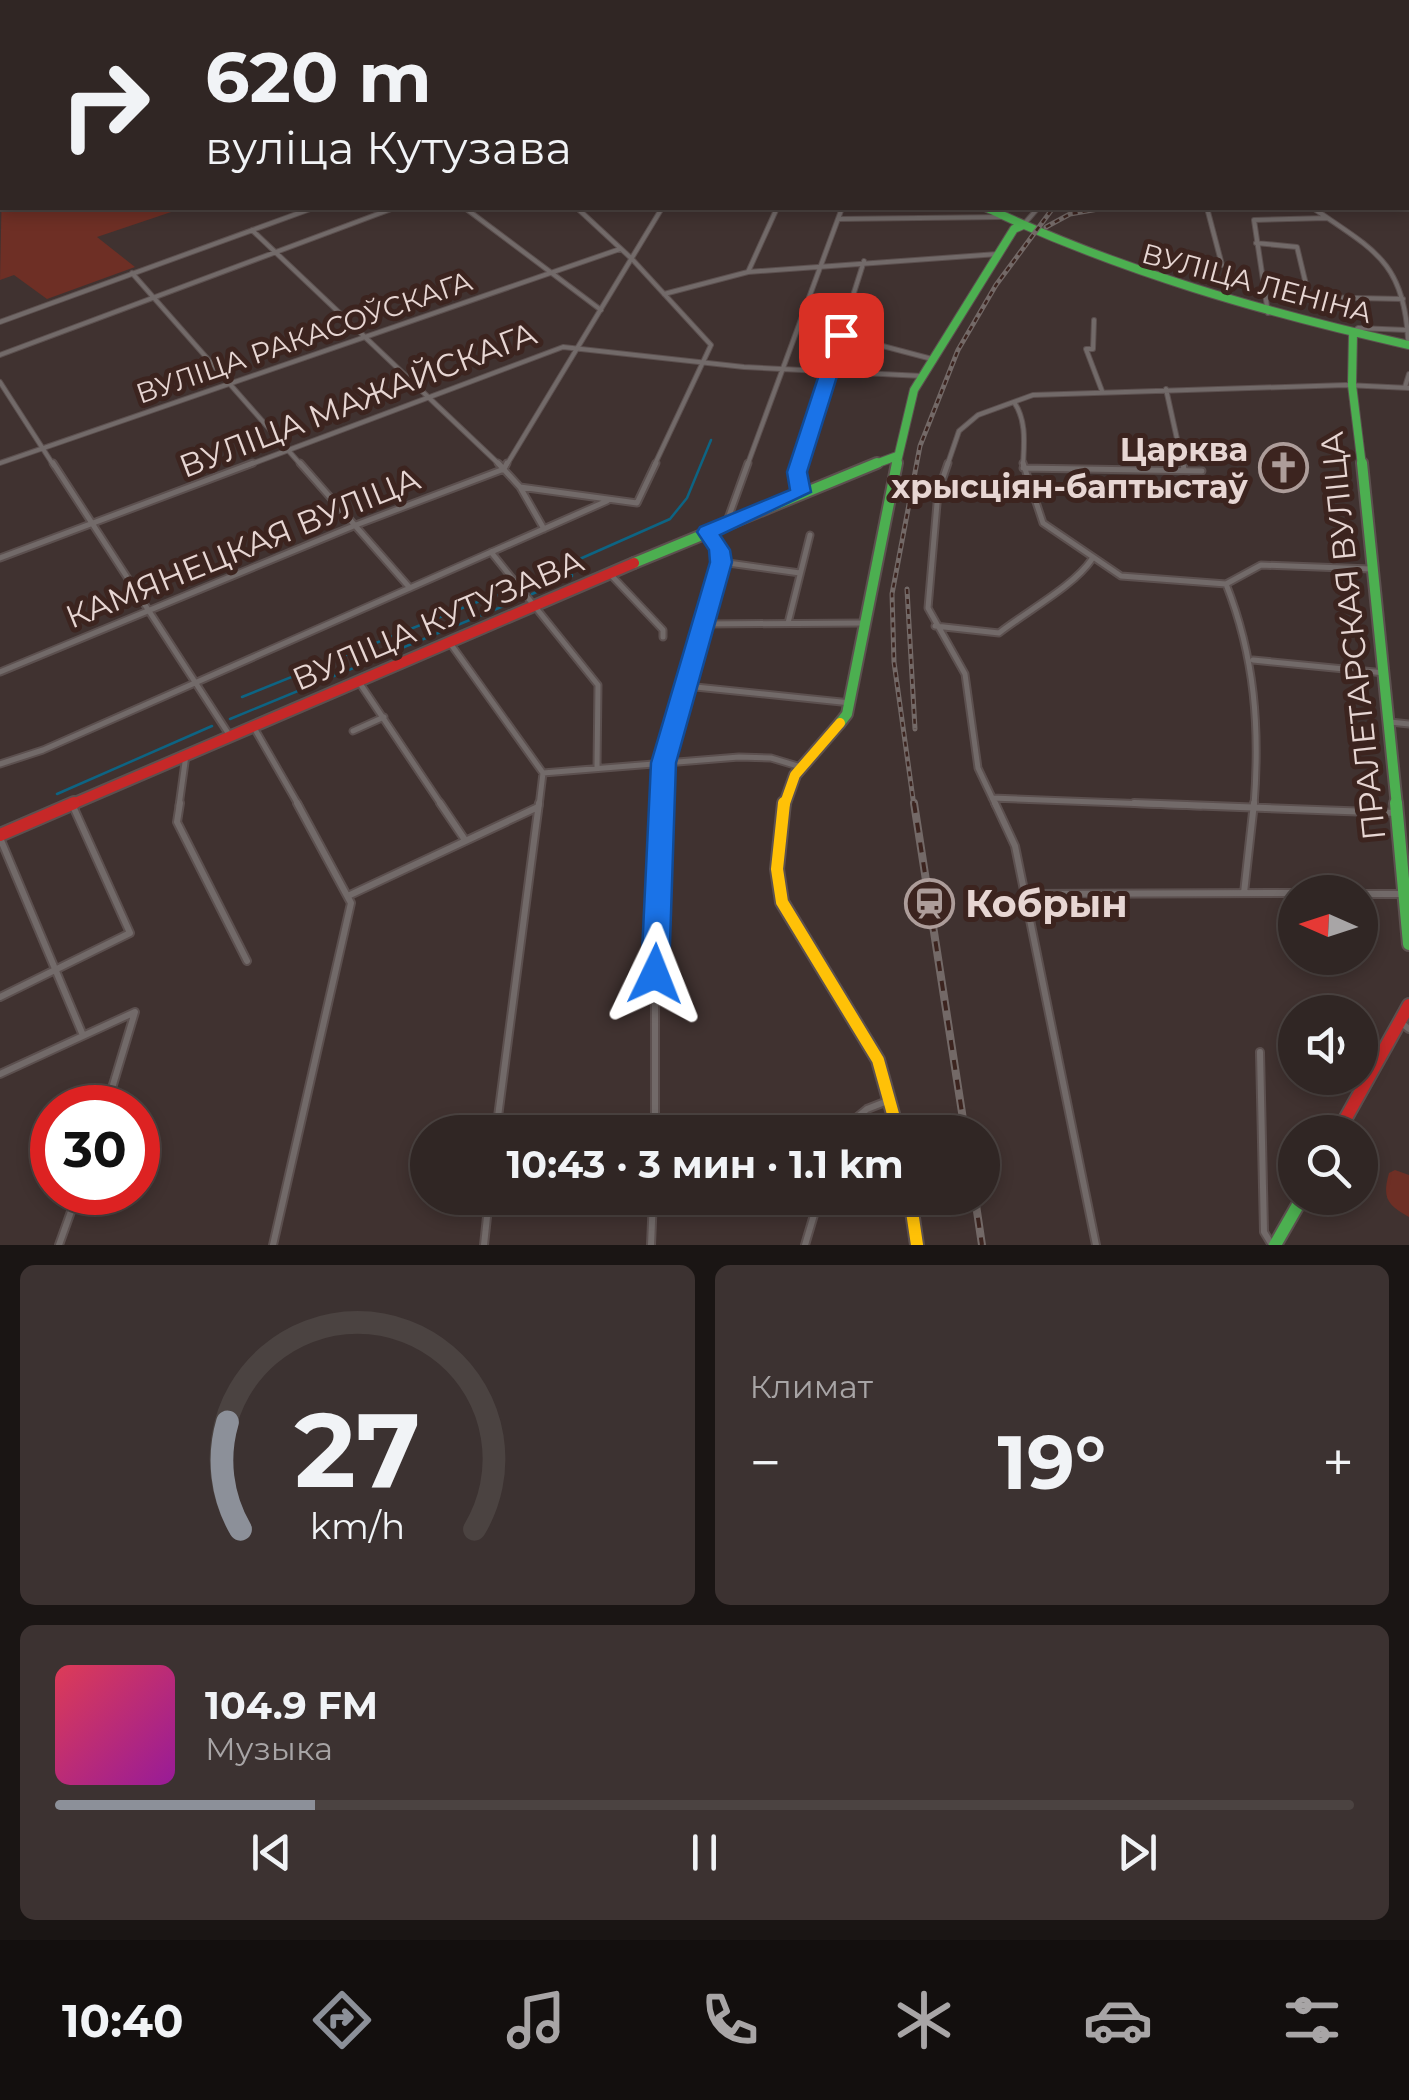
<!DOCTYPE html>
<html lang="ru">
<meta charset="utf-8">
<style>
:root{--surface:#302624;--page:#3c3231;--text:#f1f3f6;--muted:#a8a5a6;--line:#4b4341;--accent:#8c9099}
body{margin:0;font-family:Montserrat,sans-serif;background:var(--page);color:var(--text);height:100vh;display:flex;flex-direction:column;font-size:38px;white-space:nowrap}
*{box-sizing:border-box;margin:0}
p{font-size:32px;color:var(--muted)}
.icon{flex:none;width:55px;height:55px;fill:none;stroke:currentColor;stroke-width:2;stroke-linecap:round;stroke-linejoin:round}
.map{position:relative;height:1245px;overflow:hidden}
.sheet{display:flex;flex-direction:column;gap:20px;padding:20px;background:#1a1514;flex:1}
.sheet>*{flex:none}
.top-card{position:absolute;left:0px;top:0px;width:1410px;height:210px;box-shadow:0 5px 15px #0003,0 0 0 2px var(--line);background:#302624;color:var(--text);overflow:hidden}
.needle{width:65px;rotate:273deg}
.controls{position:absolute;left:1278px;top:875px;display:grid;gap:20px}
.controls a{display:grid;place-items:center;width:100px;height:100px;border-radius:50%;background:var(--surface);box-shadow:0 5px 15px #0003,0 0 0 2px var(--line);font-size:50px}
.speed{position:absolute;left:30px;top:1085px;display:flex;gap:20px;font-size:50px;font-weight:700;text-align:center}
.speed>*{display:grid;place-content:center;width:130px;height:130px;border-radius:50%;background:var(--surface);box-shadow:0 5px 15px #0003,0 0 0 2px var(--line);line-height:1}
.speed .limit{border:15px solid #d22;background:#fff;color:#111}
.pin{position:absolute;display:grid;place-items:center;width:85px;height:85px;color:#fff;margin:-42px;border-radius:20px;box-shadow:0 5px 15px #0006}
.me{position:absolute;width:110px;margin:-55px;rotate:2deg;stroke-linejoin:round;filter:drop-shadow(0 0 8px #0008)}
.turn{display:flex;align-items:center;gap:35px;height:210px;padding:0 40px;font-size:45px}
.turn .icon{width:130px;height:130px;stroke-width:2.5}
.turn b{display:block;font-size:70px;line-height:85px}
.big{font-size:75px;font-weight:700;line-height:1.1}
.sheet .card{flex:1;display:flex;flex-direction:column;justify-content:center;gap:15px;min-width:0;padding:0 35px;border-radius:15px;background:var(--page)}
.sheet .dial{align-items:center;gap:0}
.dial svg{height:260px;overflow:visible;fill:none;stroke:var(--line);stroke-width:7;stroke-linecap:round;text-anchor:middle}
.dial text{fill:var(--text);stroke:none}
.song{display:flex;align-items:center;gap:30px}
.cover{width:120px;height:120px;border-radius:15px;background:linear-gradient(135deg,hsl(350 70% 55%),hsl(300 70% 35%))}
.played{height:10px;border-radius:5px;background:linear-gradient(90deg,var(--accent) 20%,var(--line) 20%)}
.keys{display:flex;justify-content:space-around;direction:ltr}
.heat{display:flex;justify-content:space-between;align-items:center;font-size:55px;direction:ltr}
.sheet .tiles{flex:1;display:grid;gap:20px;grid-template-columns:1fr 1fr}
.card:last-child{grid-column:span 2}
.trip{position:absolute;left:410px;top:1115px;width:590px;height:100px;border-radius:50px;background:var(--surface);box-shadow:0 5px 15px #0003,0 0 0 2px var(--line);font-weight:700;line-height:100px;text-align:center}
.tabs{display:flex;height:160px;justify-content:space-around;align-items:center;background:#130f0e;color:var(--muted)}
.tabs .icon{width:70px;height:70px}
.tabs .active{color:var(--accent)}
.tabs b{font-size:45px;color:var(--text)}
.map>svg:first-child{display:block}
.green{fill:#6e2f25}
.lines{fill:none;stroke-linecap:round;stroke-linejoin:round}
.stream{stroke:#0d6483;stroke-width:2.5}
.street-far3-casing{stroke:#5c504f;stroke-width:5}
.street-far2-casing{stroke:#5c504f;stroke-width:6}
.street-far1-casing{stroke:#5c504f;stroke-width:9}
.street-casing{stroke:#5c504f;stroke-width:10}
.fast-far2-casing{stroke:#5c504f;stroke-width:10}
.fast-far1-casing{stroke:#5c504f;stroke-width:14}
.fast-casing{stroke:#5c504f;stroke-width:16}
.slow-far2-casing{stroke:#5c504f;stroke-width:9}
.slow-far1-casing{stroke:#5c504f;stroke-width:14}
.slow-casing{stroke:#5c504f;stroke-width:16}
.jam-far1-casing{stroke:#5c504f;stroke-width:14}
.jam-casing{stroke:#5c504f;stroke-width:16}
.street-far3{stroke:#726a69;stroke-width:2.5}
.street-far2{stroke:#726a69;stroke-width:4}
.street-far1{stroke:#726a69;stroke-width:5}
.street{stroke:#726a69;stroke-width:6}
.fast-far2{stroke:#4caf50;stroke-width:8}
.fast-far1{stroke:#4caf50;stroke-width:10}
.fast{stroke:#4caf50;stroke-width:12}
.slow-far2{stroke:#ffc107;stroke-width:6}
.slow-far1{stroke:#ffc107;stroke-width:10}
.slow{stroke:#ffc107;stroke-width:12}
.jam-far1{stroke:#c62828;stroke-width:10}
.jam{stroke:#c62828;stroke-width:12}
.rail-far1-casing{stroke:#736967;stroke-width:5}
.rail-casing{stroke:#736967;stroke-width:8}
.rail-far1{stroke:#3c241f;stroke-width:2.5;stroke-dasharray:5;stroke-linecap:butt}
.rail{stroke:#3c241f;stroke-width:4;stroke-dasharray:10;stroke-linecap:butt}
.route{fill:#1a73e8;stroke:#114b97;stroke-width:2.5}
.labels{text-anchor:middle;stroke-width:10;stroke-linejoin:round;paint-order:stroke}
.far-street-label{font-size:28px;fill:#e7d6d3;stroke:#3c241f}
.street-label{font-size:32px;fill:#e7d6d3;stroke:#3c241f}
.poi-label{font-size:32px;font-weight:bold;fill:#e7d6d3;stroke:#3c241f;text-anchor:end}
.near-poi-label{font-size:38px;font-weight:bold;fill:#e7d6d3;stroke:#3c241f;text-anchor:start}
</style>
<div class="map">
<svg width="1409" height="1245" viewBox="0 0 1409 1245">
<rect width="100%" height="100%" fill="#403230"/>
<path class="green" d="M2,182V208H183L97,237L135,267L47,299L14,275L0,280Z
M1395,1170L1409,1175V1217C1387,1205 1382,1198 1389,1173Z"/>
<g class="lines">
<path class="stream" d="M521,585L670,519L687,498L711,440
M532,594L572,576L571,565
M242,697L512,588
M230,719L523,598
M57,794L212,726"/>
<defs>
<path id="street-far3" d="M15,0L20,2
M104,0L108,2
M410,0L415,2
M677,0L684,2
M741,0L745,2
M463,2L471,0"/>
<path id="street-far2" d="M465,208L601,310
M577,208L632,259L711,345L654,466
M1207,208L1222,265
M1313,208C1372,249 1404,261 1408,339
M838,219L1001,217
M1024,224L1038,208
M252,230L501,466
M1256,243L1297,247L1309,297L1403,299
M748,272L777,208
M132,273L302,466
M664,294L748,272L998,254
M1268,313L1254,220L1327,218
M1094,320L1093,349H1086L1102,391
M0,322L313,208
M1353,332L1358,328L1407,330
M841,335L932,359
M0,355L394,208
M0,382L54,466
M1405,387L1409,374
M1166,389L1183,466
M1014,402C1027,421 1024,444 1023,466
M0,463L620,249
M246,466L563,347L744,367L922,376
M506,466L662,208
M747,466L842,208
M799,466L864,261
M947,466L959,431L978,415L1033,395L1346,385L1409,388"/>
<path id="street-far1" d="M53,463L230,736
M300,463L410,588
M498,463L520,487L544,529
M800,463V492
M948,463L938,492L928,608L965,674L978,768L996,806
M1023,463L1043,523L1121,576L1226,584L1261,565L1371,569
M1183,463L1184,470
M1023,468L1202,471
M520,487L637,503L656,463
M726,524L748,463
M491,552L598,685L597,767
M0,558L253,463
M721,562L800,573
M610,574L663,630V637
M1226,584C1255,657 1260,728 1254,806
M788,623L810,535
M703,624L865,623
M935,626L999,633C1027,611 1074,586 1092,559
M450,643L543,773L539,806
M1253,660L1385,673
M0,672L356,525L504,469L507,463
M359,682L442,806
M686,686L851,703
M1390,722L1409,724
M253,726L299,806
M353,731L384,717
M0,764L43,750L607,501
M543,773L739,757L771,758L801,767
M992,798L1201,806
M179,806L186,755
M662,806L664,763L721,562L708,532"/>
<path id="street" d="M180,803L177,822L247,961
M440,803L465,840
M995,803L1015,846L1096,1245
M1134,803L1398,813
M0,838L82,1033
M1244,893L1254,803
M1025,894L1295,893
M1360,894H1403
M350,895L538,807
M0,997L130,933L72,804
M1400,1022L1409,1029
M1260,1052L1264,1232L1272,1245
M0,1074L135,1012L106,1108
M496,1132L539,803
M655,1132V975L662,803
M839,1132L867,1109L890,1100
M59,1245L78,1192
M273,1245L351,903L297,803
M484,1245L489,1198
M651,1245L653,1198
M805,1245L819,1198"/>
<path id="fast-far2" d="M987,208C1123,272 1263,312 1409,345
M1353,333L1352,385L1362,466
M870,466L897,456
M896,466L914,390L1014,229L1021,226"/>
<path id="fast-far1" d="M1362,463L1397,806
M634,563L877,463
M840,723L847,714L897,463"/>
<path id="fast" d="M1396,803L1409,944
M1275,1245L1302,1198"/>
<path id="slow-far2" d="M588,0L593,2
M182,2L191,0
M1408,11L1409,5"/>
<path id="slow-far1" d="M784,806L795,775L840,723"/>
<path id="slow" d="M784,803L777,869L782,902L878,1060L898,1132
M910,1198L917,1245"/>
<path id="jam-far1" d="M68,806L634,563"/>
<path id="jam" d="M0,835L74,803
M1338,1132L1409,1005"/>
</defs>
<use href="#street-far3" class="street-far3-casing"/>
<use href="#street-far2" class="street-far2-casing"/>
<use href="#street-far1" class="street-far1-casing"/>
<use href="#street" class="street-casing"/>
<use href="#fast-far2" class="fast-far2-casing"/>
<use href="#fast-far1" class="fast-far1-casing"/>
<use href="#fast" class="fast-casing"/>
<use href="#slow-far2" class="slow-far2-casing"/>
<use href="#slow-far1" class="slow-far1-casing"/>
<use href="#slow" class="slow-casing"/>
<use href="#jam-far1" class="jam-far1-casing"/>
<use href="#jam" class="jam-casing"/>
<use href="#street-far3" class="street-far3"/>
<use href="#street-far2" class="street-far2"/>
<use href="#street-far1" class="street-far1"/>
<use href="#street" class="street"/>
<use href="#fast-far2" class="fast-far2"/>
<use href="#fast-far1" class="fast-far1"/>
<use href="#fast" class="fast"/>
<use href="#slow-far2" class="slow-far2"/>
<use href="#slow-far1" class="slow-far1"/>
<use href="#slow" class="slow"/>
<use href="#jam-far1" class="jam-far1"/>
<use href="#jam" class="jam"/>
<defs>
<path id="rail-far1" d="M1046,227L1070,214L1104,208
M907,589L915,729
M914,806L894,662L892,594L920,446L958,350L996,285L1053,208"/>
<path id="rail" d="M914,803L965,1132
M975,1198L982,1245"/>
</defs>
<use href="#rail-far1" class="rail-far1-casing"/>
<use href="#rail" class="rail-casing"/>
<use href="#rail-far1" class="rail-far1"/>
<use href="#rail" class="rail"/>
</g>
<path class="route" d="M841,329L850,335L807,472L811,492L720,535L730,550L732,562L676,763L669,974L665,983L655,987L645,983L641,974L651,763L710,562L709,550L697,532L700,527L790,490L787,472L832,335Z"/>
<defs>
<symbol id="church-ring" viewBox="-11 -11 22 22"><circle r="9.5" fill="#3c241f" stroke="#ad9d9a" stroke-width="1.5"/><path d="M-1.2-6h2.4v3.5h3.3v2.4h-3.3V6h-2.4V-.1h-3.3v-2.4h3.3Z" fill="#ad9d9a"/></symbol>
<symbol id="station-ring" viewBox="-11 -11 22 22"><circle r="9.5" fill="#3c241f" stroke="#ad9d9a" stroke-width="1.5"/><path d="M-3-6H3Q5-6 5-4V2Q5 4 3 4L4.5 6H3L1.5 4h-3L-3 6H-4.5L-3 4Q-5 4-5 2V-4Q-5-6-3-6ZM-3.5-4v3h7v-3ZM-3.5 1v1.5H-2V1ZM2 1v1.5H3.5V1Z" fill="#ad9d9a"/></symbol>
</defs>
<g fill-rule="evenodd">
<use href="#church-ring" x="1256" y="440" width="55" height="55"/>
<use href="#station-ring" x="902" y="876" width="55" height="55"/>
</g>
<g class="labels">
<g class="far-street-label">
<text transform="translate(1257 283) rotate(15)" y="10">ВУЛІЦА ЛЕНІНА</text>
<text transform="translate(304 337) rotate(-19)" y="10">ВУЛІЦА РАКАСОЎСКАГА</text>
</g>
<g class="street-label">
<text transform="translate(358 400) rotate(-21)" y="11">ВУЛІЦА МАЖАЙСКАГА</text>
<text transform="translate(243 548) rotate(-22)" y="11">КАМЯНЕЦКАЯ ВУЛІЦА</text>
<text transform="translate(438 620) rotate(-23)" y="11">ВУЛІЦА КУТУЗАВА</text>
<text transform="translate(1353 636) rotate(-96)" y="11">ПРАЛЕТАРСКАЯ ВУЛІЦА</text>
</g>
<g class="poi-label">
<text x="1248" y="461">Царква<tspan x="1248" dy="37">хрысціян-баптыстаў</tspan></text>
</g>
<g class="near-poi-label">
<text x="965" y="917">Кобрын</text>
</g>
</g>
</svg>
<div class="controls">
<a><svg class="needle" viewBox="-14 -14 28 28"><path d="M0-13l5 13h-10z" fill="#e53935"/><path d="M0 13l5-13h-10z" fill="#a8a5a6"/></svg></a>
<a><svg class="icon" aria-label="sound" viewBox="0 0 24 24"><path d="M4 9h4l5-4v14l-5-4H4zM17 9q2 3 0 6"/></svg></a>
<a><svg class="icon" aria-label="search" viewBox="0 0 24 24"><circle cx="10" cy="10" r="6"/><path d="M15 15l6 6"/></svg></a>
</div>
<div class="speed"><div class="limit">30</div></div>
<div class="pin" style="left:841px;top:335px;background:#d93025"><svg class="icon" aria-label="arrive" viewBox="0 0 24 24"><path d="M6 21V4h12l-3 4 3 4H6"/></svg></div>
<svg class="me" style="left:655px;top:974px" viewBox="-20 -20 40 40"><path d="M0-17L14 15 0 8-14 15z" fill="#1a73e8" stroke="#fff" stroke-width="4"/></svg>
<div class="trip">10:43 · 3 мин · 1.1 km</div>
<div class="top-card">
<div class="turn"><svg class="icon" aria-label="right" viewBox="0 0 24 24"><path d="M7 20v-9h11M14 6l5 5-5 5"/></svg><div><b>620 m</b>вуліца Кутузава</div></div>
</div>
</div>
<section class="sheet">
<div class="tiles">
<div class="card dial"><svg viewBox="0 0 100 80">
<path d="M14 69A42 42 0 1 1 86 69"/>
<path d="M14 69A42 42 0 0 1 10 36" stroke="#8c9099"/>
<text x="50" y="56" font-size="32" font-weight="700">27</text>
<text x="50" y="72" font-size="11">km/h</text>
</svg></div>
<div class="card"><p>Климат</p>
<div class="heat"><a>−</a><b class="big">19°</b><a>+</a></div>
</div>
<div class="card">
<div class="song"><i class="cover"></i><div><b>104.9 FM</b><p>Музыка</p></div></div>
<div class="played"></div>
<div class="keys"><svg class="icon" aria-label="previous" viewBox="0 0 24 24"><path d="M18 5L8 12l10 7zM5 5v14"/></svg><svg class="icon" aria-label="pause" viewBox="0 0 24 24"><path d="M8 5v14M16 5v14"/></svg><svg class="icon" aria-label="next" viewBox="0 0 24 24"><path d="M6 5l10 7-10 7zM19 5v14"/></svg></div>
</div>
</div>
</section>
<nav class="tabs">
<b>10:40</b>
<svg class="icon active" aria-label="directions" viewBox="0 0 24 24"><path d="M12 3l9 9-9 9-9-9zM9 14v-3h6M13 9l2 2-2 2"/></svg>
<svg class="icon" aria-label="music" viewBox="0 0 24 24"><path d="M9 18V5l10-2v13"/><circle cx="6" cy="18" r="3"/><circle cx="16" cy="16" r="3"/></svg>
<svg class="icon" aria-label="phone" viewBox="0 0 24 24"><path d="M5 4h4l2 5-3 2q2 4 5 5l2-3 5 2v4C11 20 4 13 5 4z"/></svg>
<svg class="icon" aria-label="climate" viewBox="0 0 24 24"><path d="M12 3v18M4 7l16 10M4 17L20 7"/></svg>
<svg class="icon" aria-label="car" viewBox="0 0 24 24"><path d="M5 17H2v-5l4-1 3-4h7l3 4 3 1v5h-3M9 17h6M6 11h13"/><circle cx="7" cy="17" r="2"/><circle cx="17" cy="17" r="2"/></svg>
<svg class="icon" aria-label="filters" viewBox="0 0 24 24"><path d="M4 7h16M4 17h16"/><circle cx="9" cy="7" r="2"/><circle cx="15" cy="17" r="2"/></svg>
</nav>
